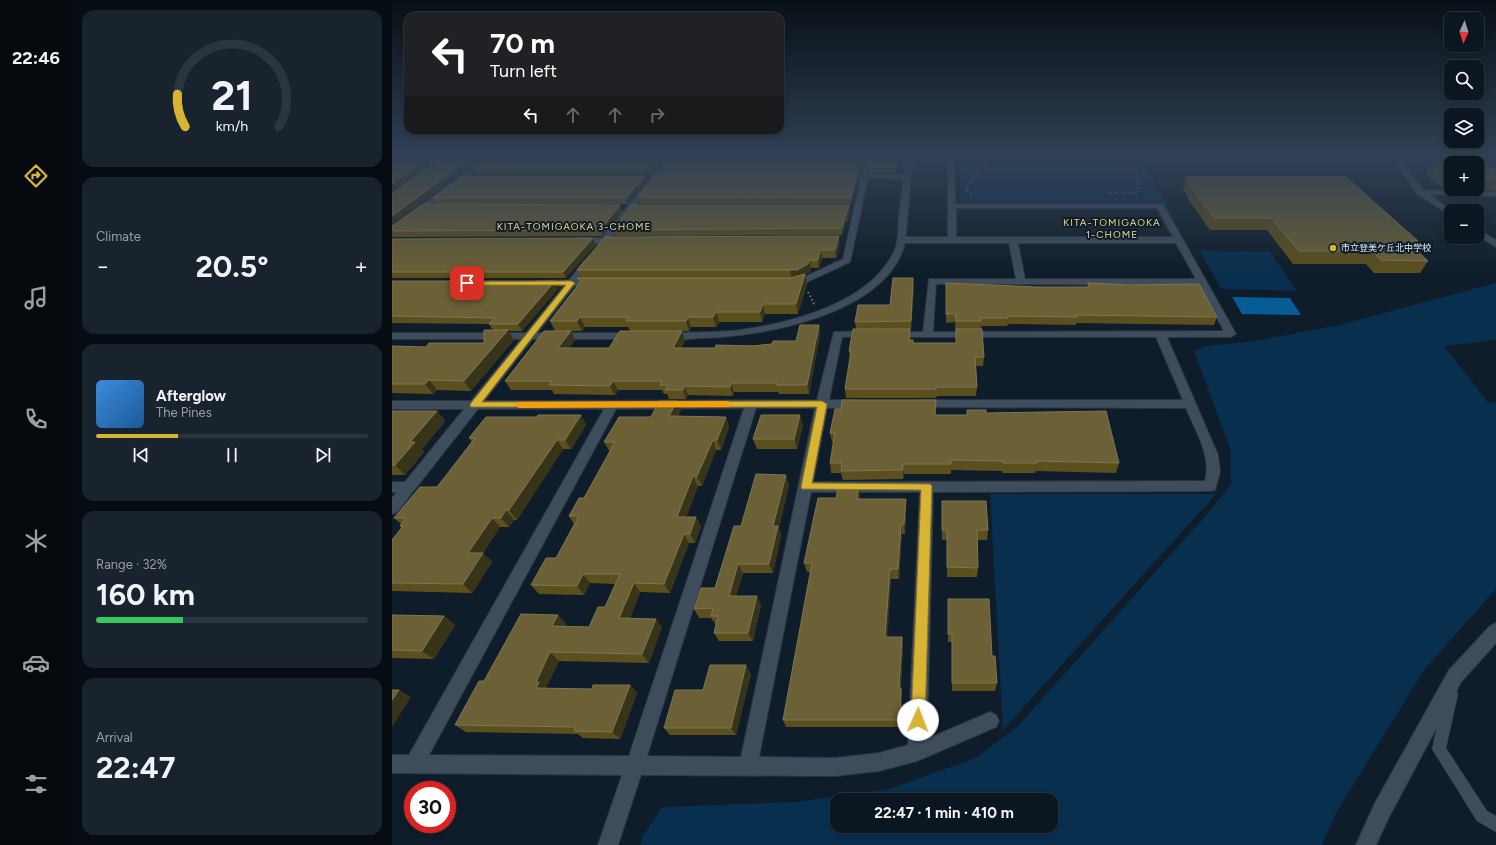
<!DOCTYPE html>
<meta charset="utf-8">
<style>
:root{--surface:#0b1620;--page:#19232d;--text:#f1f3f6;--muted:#9a9fa5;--line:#2b353e;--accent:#d8b434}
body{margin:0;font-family:Figtree,"Noto Sans JP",sans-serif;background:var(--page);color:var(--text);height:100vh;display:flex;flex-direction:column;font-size:15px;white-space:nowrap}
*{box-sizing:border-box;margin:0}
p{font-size:13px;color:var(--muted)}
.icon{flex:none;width:22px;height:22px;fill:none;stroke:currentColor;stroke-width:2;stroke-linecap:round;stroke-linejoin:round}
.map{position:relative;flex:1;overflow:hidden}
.drawer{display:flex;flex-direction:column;gap:10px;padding:10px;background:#060c12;width:320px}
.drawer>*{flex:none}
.banner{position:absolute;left:12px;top:12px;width:380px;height:122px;border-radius:12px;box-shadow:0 2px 6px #0003,0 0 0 1px var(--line);background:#202124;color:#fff;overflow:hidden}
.needle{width:26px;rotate:183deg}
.controls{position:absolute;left:1052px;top:12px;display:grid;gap:8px}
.controls a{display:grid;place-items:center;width:40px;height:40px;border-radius:8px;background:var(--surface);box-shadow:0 2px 6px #0003,0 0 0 1px var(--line);font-size:20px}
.speed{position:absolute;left:12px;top:781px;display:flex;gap:8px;font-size:20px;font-weight:700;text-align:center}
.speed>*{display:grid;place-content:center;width:52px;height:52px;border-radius:50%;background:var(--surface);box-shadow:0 2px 6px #0003,0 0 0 1px var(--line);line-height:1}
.speed .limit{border:6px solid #d22;background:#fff;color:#111}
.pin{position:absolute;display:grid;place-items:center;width:34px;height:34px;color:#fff;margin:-17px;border-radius:8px;box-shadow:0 2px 6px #0006}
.me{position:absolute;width:44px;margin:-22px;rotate:2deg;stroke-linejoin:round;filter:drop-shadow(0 0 3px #0008)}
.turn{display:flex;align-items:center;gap:14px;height:84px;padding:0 20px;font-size:18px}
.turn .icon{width:52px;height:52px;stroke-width:2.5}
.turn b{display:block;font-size:28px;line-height:34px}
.lanes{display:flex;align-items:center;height:38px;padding:0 20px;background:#0003;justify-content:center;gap:20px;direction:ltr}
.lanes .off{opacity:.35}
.big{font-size:30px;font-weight:700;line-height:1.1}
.drawer .tile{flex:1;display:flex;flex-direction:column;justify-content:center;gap:6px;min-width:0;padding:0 14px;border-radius:12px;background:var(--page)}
.drawer .dial{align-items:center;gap:0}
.dial svg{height:104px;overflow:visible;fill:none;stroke:var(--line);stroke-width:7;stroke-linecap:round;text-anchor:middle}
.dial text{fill:var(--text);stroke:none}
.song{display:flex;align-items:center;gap:12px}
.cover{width:48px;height:48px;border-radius:6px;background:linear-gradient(135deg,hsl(210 70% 55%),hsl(210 70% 35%))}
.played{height:4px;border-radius:2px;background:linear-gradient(90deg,var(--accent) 30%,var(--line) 30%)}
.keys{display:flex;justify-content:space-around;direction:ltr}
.heat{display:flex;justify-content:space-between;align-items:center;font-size:22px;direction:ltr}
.charge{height:6px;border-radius:3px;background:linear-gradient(90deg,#34c759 32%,var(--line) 0)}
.trip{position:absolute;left:438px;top:793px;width:228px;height:40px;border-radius:12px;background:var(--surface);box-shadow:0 2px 6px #0003,0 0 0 1px var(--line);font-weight:700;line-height:40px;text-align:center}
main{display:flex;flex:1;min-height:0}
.menu{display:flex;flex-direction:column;width:72px;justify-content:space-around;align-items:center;background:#04090d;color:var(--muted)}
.menu .icon{width:28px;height:28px}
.menu .selected{color:var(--accent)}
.menu b{font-size:18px;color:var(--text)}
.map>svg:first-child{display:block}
.green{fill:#082f4e;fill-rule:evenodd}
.water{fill:#075c96}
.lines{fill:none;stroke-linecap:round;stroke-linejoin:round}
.lane-casing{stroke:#2e3540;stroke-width:1}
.street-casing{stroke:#2e3540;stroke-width:2}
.secondary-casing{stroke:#2e3540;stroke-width:2}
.path-far1{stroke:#6d7984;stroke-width:1.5;stroke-dasharray:1.5 2;stroke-linecap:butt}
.path{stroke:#6d7984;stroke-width:2;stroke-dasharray:1.5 2.5;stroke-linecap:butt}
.lane{fill:#3e4d5c;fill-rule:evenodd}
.street{fill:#3e4d5c;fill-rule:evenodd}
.secondary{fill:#3e4d5c;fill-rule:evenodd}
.wall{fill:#5c4f1e;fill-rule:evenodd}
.shaded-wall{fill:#373419}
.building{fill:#6b6036;stroke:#7e7654}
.route{fill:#d8b434;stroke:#8c7522}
.slow{fill:#f59e0b}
.poi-dot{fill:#d8b434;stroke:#0f1d2a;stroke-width:1.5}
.labels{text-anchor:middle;stroke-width:4;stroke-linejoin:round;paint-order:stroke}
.far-poi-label{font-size:9px;fill:#e4eef7;stroke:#0f1d2a;text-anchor:start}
.far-neighbourhood-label{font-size:10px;letter-spacing:1px;fill:#f0d78a;stroke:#0f1d2a}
</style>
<main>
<nav class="menu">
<b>22:46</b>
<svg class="icon selected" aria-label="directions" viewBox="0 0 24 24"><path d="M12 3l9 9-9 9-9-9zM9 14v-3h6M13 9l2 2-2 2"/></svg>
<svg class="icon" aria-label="music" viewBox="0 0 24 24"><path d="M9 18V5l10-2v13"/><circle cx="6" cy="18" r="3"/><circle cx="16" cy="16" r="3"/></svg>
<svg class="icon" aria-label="phone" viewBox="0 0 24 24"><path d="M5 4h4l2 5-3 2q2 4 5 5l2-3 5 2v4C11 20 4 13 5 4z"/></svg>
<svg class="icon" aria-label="climate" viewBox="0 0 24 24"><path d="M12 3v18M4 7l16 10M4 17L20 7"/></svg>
<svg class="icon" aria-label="car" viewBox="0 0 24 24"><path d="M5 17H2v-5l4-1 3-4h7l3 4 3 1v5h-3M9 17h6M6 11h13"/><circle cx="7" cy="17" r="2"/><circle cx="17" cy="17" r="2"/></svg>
<svg class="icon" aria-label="filters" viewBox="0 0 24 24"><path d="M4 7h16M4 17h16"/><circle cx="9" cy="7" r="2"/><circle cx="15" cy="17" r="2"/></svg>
</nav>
<section class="drawer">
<div class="tile dial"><svg viewBox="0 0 100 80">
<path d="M14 69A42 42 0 1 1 86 69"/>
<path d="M14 69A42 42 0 0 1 8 44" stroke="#d8b434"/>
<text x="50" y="56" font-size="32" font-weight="700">21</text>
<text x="50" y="72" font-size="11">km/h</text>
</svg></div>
<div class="tile"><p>Climate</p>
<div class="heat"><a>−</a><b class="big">20.5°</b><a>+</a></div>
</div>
<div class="tile">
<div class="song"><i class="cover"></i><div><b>Afterglow</b><p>The Pines</p></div></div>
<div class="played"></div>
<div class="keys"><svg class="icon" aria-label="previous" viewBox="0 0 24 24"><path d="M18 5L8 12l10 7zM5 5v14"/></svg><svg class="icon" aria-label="pause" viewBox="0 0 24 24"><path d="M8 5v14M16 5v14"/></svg><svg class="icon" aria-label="next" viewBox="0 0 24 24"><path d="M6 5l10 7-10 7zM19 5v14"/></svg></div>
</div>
<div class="tile"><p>Range · 32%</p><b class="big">160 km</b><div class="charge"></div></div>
<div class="tile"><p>Arrival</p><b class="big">22:47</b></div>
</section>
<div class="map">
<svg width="1104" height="845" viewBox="0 0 1104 845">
<rect width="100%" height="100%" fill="#0f1d2a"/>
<path class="green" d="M567,155H748L775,204L569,202Z
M808,251L878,252L905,291L829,289Z
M1104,283V339L1081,343L1052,346L1095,401L1104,403V589L1032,670L944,813L930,845H248L251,836L270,807L405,802L497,789L584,758L626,726L816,513L839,484L838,448L802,351L815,346L862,341L943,326ZM445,800H659V826H445Z
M598,494H824L611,730L610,710Z"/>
<path class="water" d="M840,297L898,298L909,315L850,314Z"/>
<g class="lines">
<defs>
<path id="lane" d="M1059,687L1064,689L1066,694L1054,748L1095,811L1104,816V832L1085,821L1040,749L1052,694L1054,689Z"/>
<path id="street" d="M97,155H105L0,233V227Z
M277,155H284L219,238L230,239L231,241L230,243L215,244L210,247L207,246L206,244L182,243L181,241L185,238H210Z
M472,155H478L476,174L515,175L519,177L515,179L476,178L458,262L413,283L396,285L394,283L396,281L408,279L451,259L469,178L460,176L464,174H469Z
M556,155H562L563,204H771L844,334L839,337H775L826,455L828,472L823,490L818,491L541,492L535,739L598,712L604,715L607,721L604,727L525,761L487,771L443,776L249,775L226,845H206L230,775L0,773V755H17L212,409H86L5,512L0,514V498L5,492H0V482H13L72,409H0V401H79L172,286H149L144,283L146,281L177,280L193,260L196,259L200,262L186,280H203L208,283L206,285L182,286L92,401L425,400L442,332L476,331L481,334L480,336L450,337L437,400H465L469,401L471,404L469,407L465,408H435L421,482L813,481C820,456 803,430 794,408L523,407L521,404L523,401L527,400H791L764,337H499L498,335L503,332H531L537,279H624L617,243H509L505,240L509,237H556ZM564,208H765L781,237H564ZM626,243H784L804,279H633ZM544,284L807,285L832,331L541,332ZM352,408L237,756L37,755L224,409ZM364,408H423L349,757L255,756ZM419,492H528L516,745L487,753L443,758L367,757Z
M1025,190L1104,192V196L1028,194H1025Z"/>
<path id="secondary" d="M515,155H521L513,243C495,315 370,337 308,338C296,339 282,341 271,338L270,336L271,334L275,333C299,332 324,333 348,330C400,323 477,303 502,252C507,241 506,228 507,216C509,196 512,176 515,155Z
M999,155H1006L1031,190L1060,211L1059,216L1025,194Z
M1085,229L1104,240V247L1085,235Z
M0,333H241L246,336L241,339H0Z
M1104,623V643L1069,682L997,817L984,845H964L983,803L1057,670L1098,626Z"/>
</defs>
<use href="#lane" class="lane-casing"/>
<use href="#street" class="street-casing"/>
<use href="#secondary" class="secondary-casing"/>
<path class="path-far1" d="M715,193H746L745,170L735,155
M579,194L574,190V187L580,181V176L592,167L595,159L591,155"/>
<path class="path" d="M416,292L422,304"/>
<use href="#lane" class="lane"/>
<use href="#street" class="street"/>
<use href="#secondary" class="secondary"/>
</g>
<path class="wall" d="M275,155L260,174H84L81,168Z
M472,155L468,174H272L270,168Z
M506,155L504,173H478L477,167Z
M1041,162L1088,163L1095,164L1104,171V191L1052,189L1034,174ZM1059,163H1085V189H1059Z
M465,174L466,180L459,204H248L246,197Z
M253,176L255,180L236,204H44L41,198Z
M794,177L1026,241L1022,248L1036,261L1028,273H982L974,264H901L875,230H818L796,199V197L791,189Z
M457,205L458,212L455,222H454L450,235L223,236L221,230Z
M230,211L210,236L0,237V226Z
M201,238L204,245L174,278H0V239Z
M448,244L444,258H430L427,268H419L418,272L413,274L415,284L406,314H373L370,322H327L324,327H299L297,331H238L236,327H193L190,331H163L158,321L188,283L185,278H189L185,270Z
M0,281L167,288L130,331H116L122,340L79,391L45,390L41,394L0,393V346L34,347L92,343L101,330L97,324L0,323Z
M554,283L645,287H695L696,283L825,317L822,325L684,323V325L616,324L615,326H589L592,357L591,366H584L585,387L584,396H545L544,398H454L453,389L458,358L457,351L464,329L463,322L498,305L522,286L519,330H518V340L522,343H564L563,322L554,323Z
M427,325L428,334L417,394H387L386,392H342L341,396L296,395L294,399H277L275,394H272L270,390H226L223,395L162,394L160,390H119L113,381L183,340L177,348H217L293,340L289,348H323L380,344L404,341Z
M285,401L289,410L286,416L334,417L337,427L329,450H324L310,486H306L294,517H304L309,527L303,543H297L278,593L248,592L238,618L270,627L257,663L167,661L154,688L200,689L238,685L245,693L228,739L191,738L186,734L74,732L63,725L92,681L166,615L174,624L173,626L197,627L213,607L223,584L198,583L192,595L147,594L139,585L164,558L182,524L177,516L192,498L218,452L212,442L259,417Z
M575,410L594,413L727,463L724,473L644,471L643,473H610V471L559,470V474H512L511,479L451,480L449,473H439L438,463L441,442H440L438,433L544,415H575Z
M0,411H45L53,421L30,449L32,452L13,475H0Z
M189,415L194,425L179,449H171L125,520H122L117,527H108L91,553L100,562L80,593L0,591V540L10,528L8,526L9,524L2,518L45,487L80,442L77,438L144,417Z
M411,425L405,449H365L361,439Z
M397,485L387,528L389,536L381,573H351L344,596L369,605L361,641H327L322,633L324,625L319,618H307L302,609L323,588L349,526Z
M468,494V499L514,509L513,534H510L507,579H499L495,637H510L511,646L509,688L510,696L509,727H394L391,720L419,572H415L412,563L444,498Z
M550,501L596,530L595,540H585L586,568L585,577H555V540H550Z
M556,599L600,656L605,683L603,691H560V642H556Z
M0,615L52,616L63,625L42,659L0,658Z
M359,674L344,735H278L272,728L311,690Z"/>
<path class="shaded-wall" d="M1,155H13L0,164V156Z
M41,155H53L0,193V184Z
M83,155H94L0,225V216Z
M269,155H275L260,174L258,168Z
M470,155H472L468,174L467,168Z
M505,155H506L504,173V167Z
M465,174L466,180L459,204V198Z
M253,176L255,180L236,204L234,198Z
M228,205L230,211L210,236L208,230Z
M457,205L458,212L455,222L454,215Z
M453,215L454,222L450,235V228Z
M447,236L448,244L444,258L443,250Z
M201,238L204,245L174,278L171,272Z
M428,250L430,258L427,268L426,260Z
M417,260L419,268L418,272L413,274L415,284L406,314L398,270Z
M521,278L522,286L519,330V321Z
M163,281L167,288L130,331L126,324Z
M371,304L373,314L370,322L368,312Z
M324,312L327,322L324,327L321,317Z
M188,317L193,327L190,331L185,321Z
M296,317L299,327L297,331L294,321Z
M427,325L428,334L417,394L415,385Z
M116,330L122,340L79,391L72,381Z
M179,331L183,340L171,357L166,348Z
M290,331L293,340L284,356L281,348Z
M37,380L45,390L41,394L33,384Z
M221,381L226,390L223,395L218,386Z
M339,383L342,392L341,396L338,387Z
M293,386L296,395L294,399L291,390Z
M285,401L289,410L282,426L277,416Z
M45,411L53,421L30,449L32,452L13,475L3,465L18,442Z
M189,415L194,425L179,449L173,440Z
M408,415L411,425L405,449L402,439Z
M334,417L337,427L329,450L325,440Z
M165,440L171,449L125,520L117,510Z
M321,440L324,450L310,486L305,476Z
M511,464L512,474L511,479Z
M394,475L397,485L387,528L389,536L381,573L377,564L381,526Z
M301,476L306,486L290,527L285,517Z
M467,484L468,494L467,509L465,499Z
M514,499V509L513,534L512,524Z
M114,510L122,520L117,527L109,518Z
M304,517L309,527L303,543L298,534Z
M100,518L108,527L91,553L100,562L80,593L71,584L76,553Z
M509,524L510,534L507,579L506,569Z
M292,534L297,543L278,593L272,584Z
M346,564L351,573L342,605L337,596Z
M498,569L499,579L495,646L493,637Z
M191,574L198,583L192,595L185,586Z
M242,583L248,592L234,627L227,618Z
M365,596L369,605L361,641L356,633Z
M166,615L174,624L169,635L160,626Z
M52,616L63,625L42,659L30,651Z
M264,619L270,627L257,663L250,654Z
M510,637L511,646L508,696L507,688Z
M158,652L167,661L154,688H144V682Z
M354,665L359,674L344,735L339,728Z
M238,685L245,693L228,739L220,732Z
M509,688L510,696L509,727L508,720Z
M7,690L19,697L0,727V700Z"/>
<path class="building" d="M14,155H41L0,184V164Z
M55,155H83L0,216V193Z
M96,155H269L258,168H81Z
M279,155H470L467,168H270Z
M478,155H505L504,167H477Z
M1041,162L1088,163L1095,164L1104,171V179L1085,178V163H1059V177Z
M265,174H465L459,198L246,197Z
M72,176H253L234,198H41Z
M794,177H954L1026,241H1015L1036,261L989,260L980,251H907L879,218H822L799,187H801Z
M31,204L228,205L208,230L0,231V226Z
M240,205H457L454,215H453L450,228L221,230Z
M447,236L443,250H428L426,260H417L416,264L405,270H185L213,237Z
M201,238L171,272H0V239Z
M413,274L404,304H371L368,312H324L321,317H296L294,321H234L236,317H188L185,321H158L189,281L185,278H398Z
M501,278H521L519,321L463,322L466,305H498Z
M0,281H163L126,324H97L103,318L0,316Z
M554,283L645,287H697L696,283L736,285L807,284L825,317L684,315L685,317L616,316V318H589V321H564L563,314H554Z
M408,325H427L415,385H385V383H339L338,387L293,386L291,390H273L276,385H268L270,381H221L218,386L157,385L160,381H113L152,331H179L166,348H217L228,331H290L281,348H323L324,345L361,346L380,344L381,341H404Z
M461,329H518L517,340H521V343H564V329H590L592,357H583L585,387H544V389H453L459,351H457Z
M92,330H116L72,381L37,380L33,384H0V346L34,347L37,343H92Z
M450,400H544L543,415H575V410H594V413L714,411L727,463L645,461V463H611V461L559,460V464H511V470L449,471L450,463H438L443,433H438L443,409H449Z
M267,401H285L277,416L334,417L325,440H321L305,476H301L285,517H304L298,534H292L272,584L242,583L227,618L264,619L250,654L158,652L144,682H147L144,688L200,689L201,685H238L220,732L182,731L184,727L63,725L87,681H92L129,614L166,615L160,626L197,627L206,607H213L228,574H191L185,586L139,585L154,558H164L187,516H177L187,498H192L223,442H212L227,417H259Z
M0,411H45L18,442H23L3,465H0Z
M146,415H189L173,440H165L117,510H114L109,518H100L76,553H91L71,584L0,583V540L11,526H8L14,518H2L28,487H45L83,438H77L94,417H144Z
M369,415H408L402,439H361Z
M364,474L394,475L381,526H386L377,564H346L337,596H365L356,633H322L326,616H319L321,608L302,609L309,588H323L342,526H349Z
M447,484H467L465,499H514L512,524H509L506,569H498L493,637H510L507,688H509L508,720H391L420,563H412L426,498H444Z
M550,501H594L596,530H585L586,568L555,567V530H550Z
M556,599H597L600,656H603L605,683H560V634H556Z
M0,615L52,616L30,651L0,650Z
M318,665H354L339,728H272L283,690H311Z
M0,690H7L0,700Z"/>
<linearGradient id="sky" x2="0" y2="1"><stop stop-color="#081017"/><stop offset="0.57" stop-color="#314055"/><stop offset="1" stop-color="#314055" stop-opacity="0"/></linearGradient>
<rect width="1104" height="274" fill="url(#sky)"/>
<path class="route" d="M179,281L183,283L181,285L90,402L430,401L435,404L420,483L538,484L540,486L533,720L531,725L526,727L521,725L519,720L529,490L410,489L409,487L425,407H79L78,405L79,403L174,285H75L71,283L72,282Z"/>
<path class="slow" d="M336,401L341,404L336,407L127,408L122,405L127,402Z"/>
<circle class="poi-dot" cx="941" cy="248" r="4"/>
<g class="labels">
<g class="far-poi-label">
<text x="949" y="251">市立登美ケ丘北中学校</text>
</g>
<g class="far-neighbourhood-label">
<text x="720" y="226">KITA-TOMIGAOKA<tspan x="720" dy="12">1-CHOME</tspan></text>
<text x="182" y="230">KITA-TOMIGAOKA 3-CHOME</text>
</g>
</g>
</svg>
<div class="controls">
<a><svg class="needle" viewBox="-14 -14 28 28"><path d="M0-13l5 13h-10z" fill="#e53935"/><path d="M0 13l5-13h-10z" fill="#9a9fa5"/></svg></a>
<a><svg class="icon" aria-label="search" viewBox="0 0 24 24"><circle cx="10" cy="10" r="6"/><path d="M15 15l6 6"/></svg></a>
<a><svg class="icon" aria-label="layers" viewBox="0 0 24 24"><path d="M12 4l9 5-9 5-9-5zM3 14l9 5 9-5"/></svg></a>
<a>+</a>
<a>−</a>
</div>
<div class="speed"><div class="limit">30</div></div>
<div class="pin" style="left:75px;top:283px;background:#d93025"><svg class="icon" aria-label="arrive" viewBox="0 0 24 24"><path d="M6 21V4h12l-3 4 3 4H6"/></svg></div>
<svg class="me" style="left:526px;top:720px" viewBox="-20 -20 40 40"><circle r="19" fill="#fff"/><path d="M0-13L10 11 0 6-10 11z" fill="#d8b434"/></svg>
<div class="trip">22:47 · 1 min · 410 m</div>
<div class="banner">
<div class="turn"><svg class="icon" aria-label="left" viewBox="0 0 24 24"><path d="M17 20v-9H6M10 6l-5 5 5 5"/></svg><div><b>70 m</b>Turn left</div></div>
<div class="lanes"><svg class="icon" aria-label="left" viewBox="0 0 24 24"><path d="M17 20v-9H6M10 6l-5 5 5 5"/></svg><svg class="icon off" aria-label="ahead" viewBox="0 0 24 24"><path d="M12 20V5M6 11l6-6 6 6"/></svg><svg class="icon off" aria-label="ahead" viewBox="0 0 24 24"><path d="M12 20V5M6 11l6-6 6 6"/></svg><svg class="icon off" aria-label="right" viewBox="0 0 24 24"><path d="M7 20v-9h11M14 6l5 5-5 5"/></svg></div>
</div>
</div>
</main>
